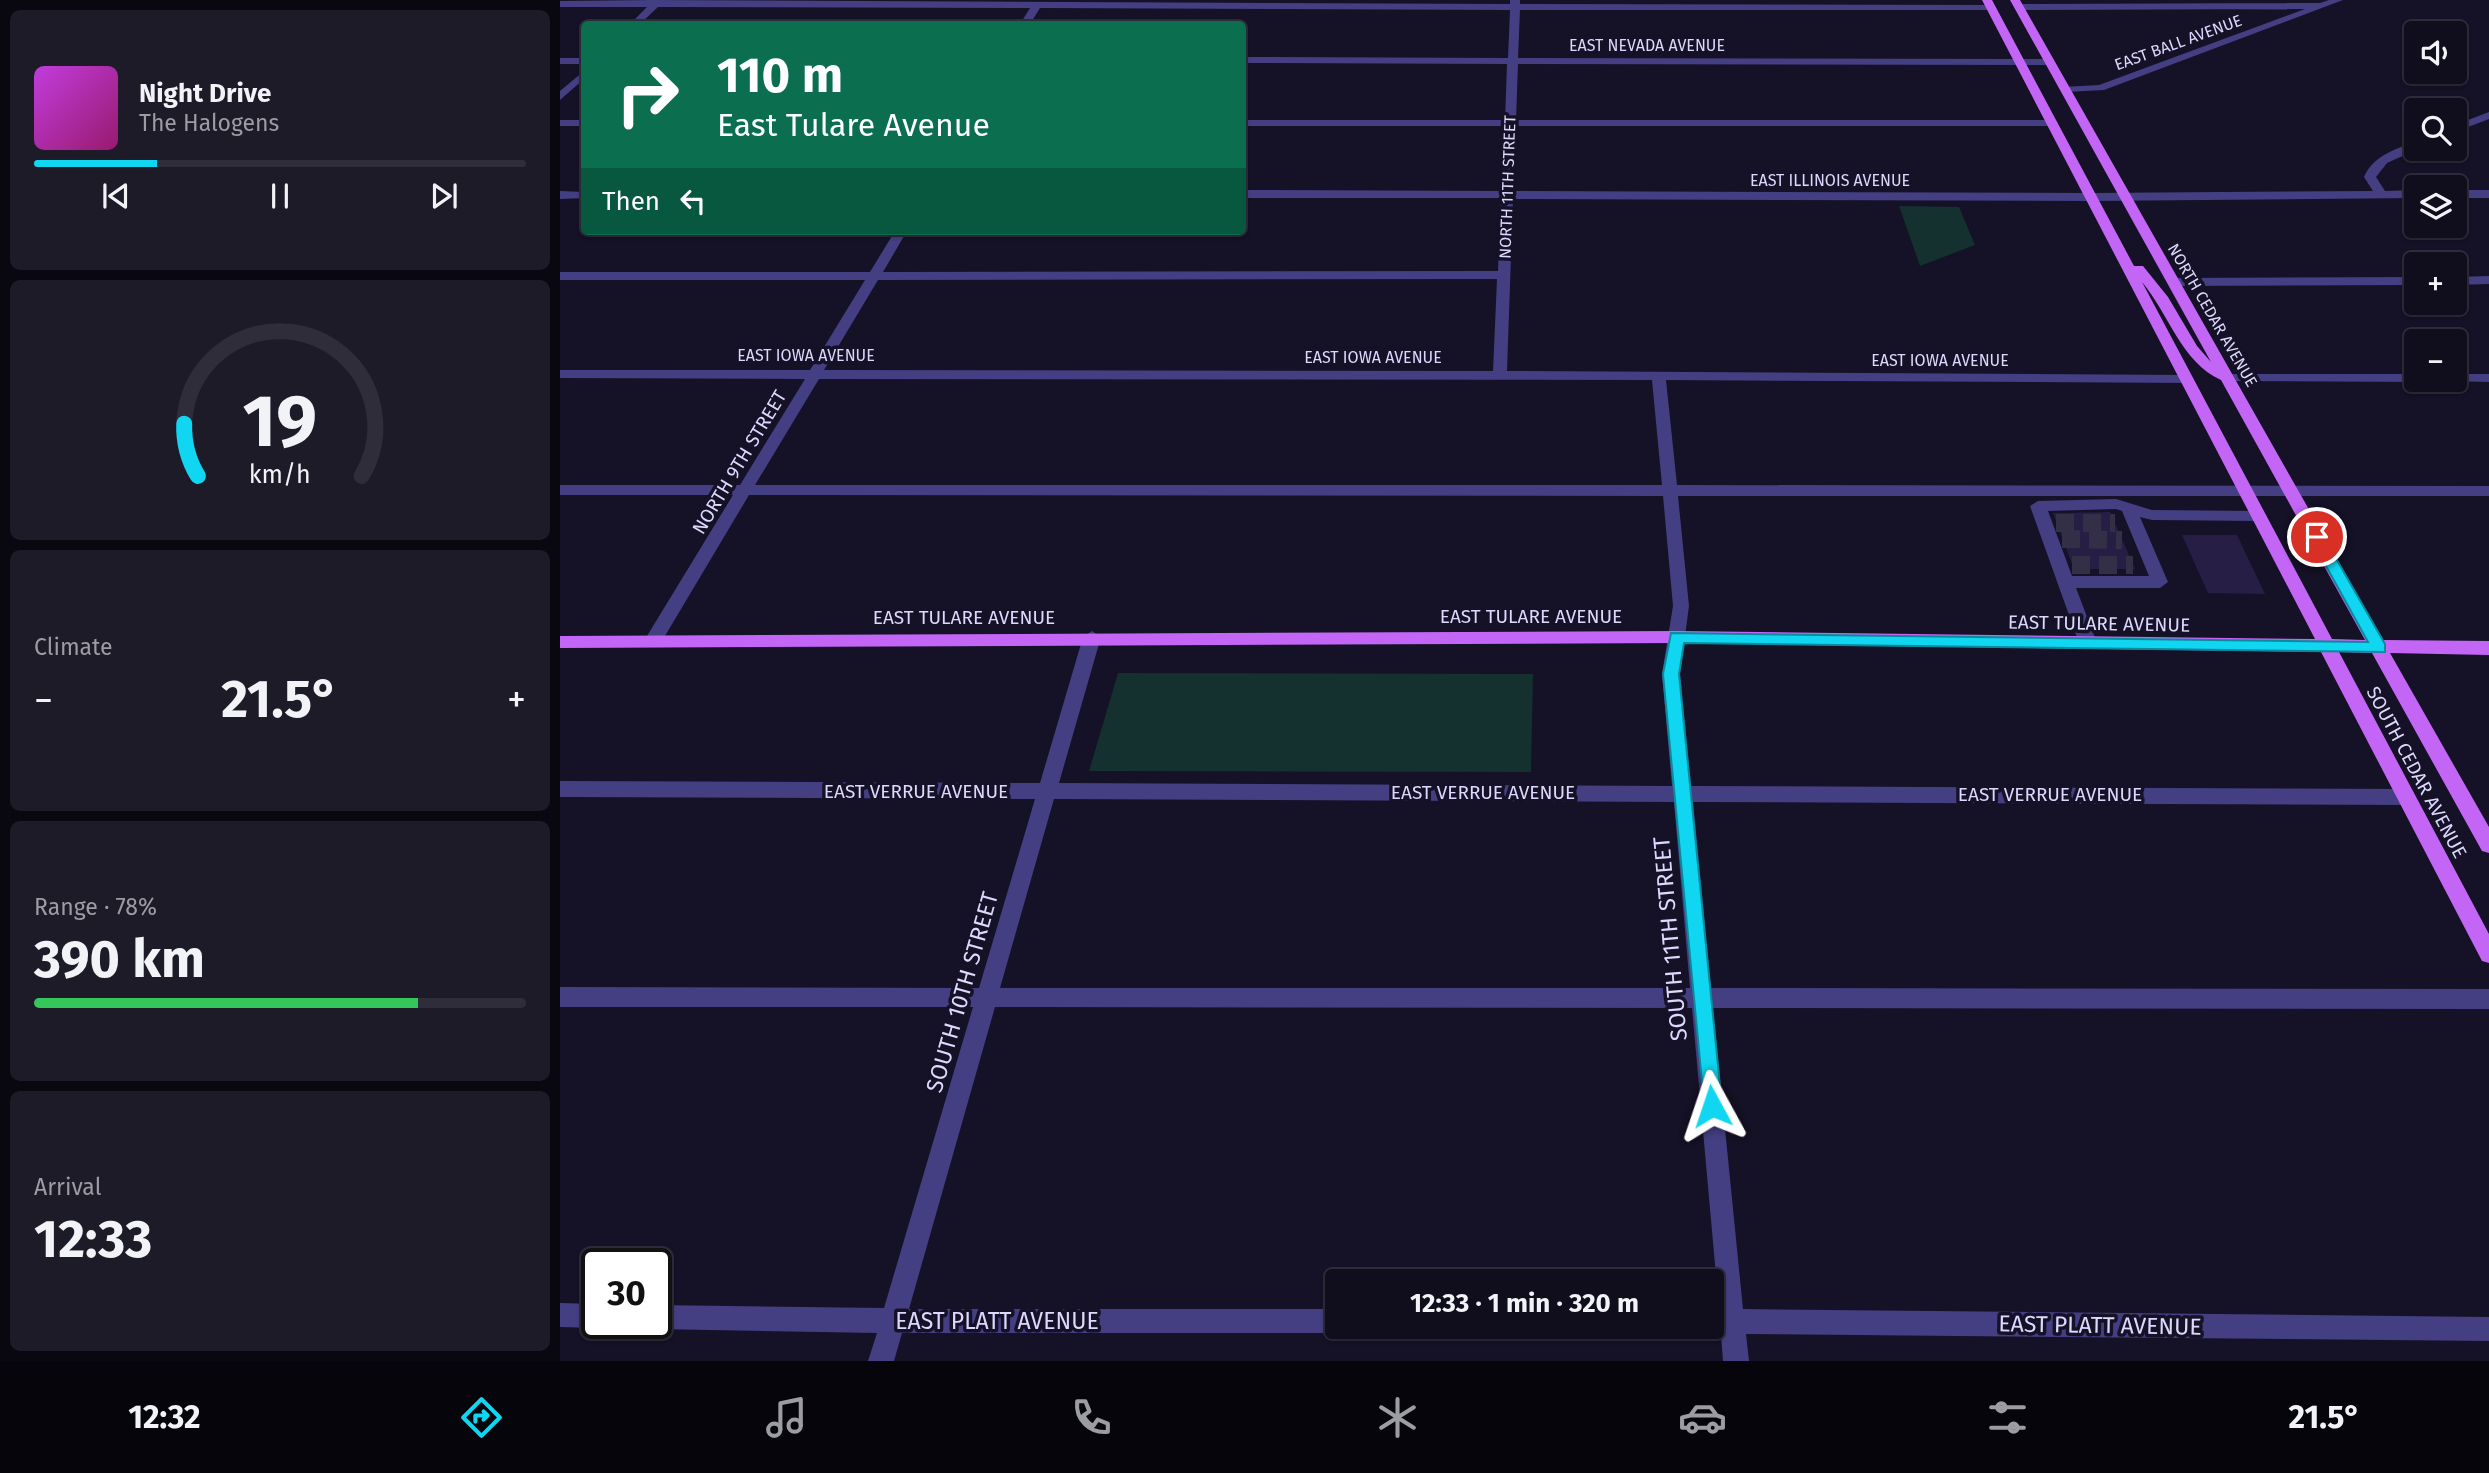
<!DOCTYPE html>
<meta charset="utf-8">
<style>
:root{--surface:#100d1c;--page:#1e1b29;--text:#f1f3f6;--muted:#9c9ca3;--line:#302d3b;--accent:#10d6f1}
body{margin:0;font-family:"Fira Sans",sans-serif;background:var(--page);color:var(--text);height:100vh;display:flex;flex-direction:column;font-size:26px;white-space:nowrap}
*{box-sizing:border-box;margin:0}
p{font-size:23px;color:var(--muted)}
.icon{flex:none;width:38px;height:38px;fill:none;stroke:currentColor;stroke-width:2;stroke-linecap:round;stroke-linejoin:round}
.map{position:relative;flex:1;overflow:hidden}
.panel{display:flex;flex-direction:column;gap:10px;padding:10px;background:#09070f;width:560px}
.panel>*{flex:none}
.guide{position:absolute;left:21px;top:21px;width:665px;height:214px;border-radius:7px;box-shadow:0 2px 5px #0004,0 0 0 2px var(--line);background:#0b6e4f;color:#fff;overflow:hidden}
.buttons{position:absolute;left:1844px;top:21px;display:grid;gap:14px}
.buttons a{display:grid;place-items:center;width:63px;height:63px;border-radius:7px;background:var(--surface);box-shadow:0 2px 5px #0004,0 0 0 2px var(--line);font-size:35px}
.speed{position:absolute;left:21px;top:1248px;display:flex;gap:14px;font-size:35px;font-weight:700;text-align:center}
.speed>*{display:grid;place-content:center;width:91px;height:91px;border-radius:50%;background:var(--surface);box-shadow:0 2px 5px #0004,0 0 0 2px var(--line);line-height:1}
.speed .limit{border:4px solid #111;border-radius:10px;background:#fff;color:#111}
.pin{position:absolute;display:grid;place-items:center;width:60px;height:60px;color:#fff;margin:-30px;border:4px solid #fff;border-radius:50%;box-shadow:0 2px 7px #0007}
.me{position:absolute;width:77px;margin:-38px;rotate:355deg;stroke-linejoin:round;filter:drop-shadow(0 0 5px #0008)}
.turn{display:flex;align-items:center;gap:24px;height:147px;padding:0 21px;font-size:32px}
.turn .icon{width:91px;height:91px;stroke-width:2.5}
.turn b{display:block;font-size:49px;line-height:60px}
.then{display:flex;align-items:center;height:66px;padding:0 21px;background:#0003;gap:14px;font-size:26px}
.big{font-size:52px;font-weight:700;line-height:1.1}
.panel .widget{flex:1;display:flex;flex-direction:column;justify-content:center;gap:10px;min-width:0;padding:0 24px;border-radius:10px;background:var(--page)}
.panel .dial{align-items:center;gap:0}
.dial svg{height:182px;overflow:visible;fill:none;stroke:var(--line);stroke-width:7;stroke-linecap:round;text-anchor:middle}
.dial text{fill:var(--text);stroke:none}
.song{display:flex;align-items:center;gap:21px}
.cover{width:84px;height:84px;border-radius:10px;background:linear-gradient(135deg,hsl(290 70% 55%),hsl(320 70% 35%))}
.played{height:7px;border-radius:4px;background:linear-gradient(90deg,var(--accent) 25%,var(--line) 25%)}
.keys{display:flex;justify-content:space-around;direction:ltr}
.heat{display:flex;justify-content:space-between;align-items:center;font-size:38px;direction:ltr}
.charge{height:10px;border-radius:5px;background:linear-gradient(90deg,#34c759 78%,var(--line) 0)}
.trip{position:absolute;left:765px;top:1269px;width:399px;height:70px;border-radius:7px;background:var(--surface);box-shadow:0 2px 5px #0004,0 0 0 2px var(--line);font-weight:700;line-height:70px;text-align:center}
.menu{display:flex;height:112px;justify-content:space-around;align-items:center;background:#06050b;color:var(--muted)}
.menu .icon{width:49px;height:49px}
.menu .current{color:var(--accent)}
.menu b{font-size:32px;color:var(--text)}
main{display:flex;flex:1;min-height:0}
.map>svg:first-child{display:block}
.green{fill:#14302f}
.building{fill:#271e46}
.lines{fill:none;stroke-linecap:round;stroke-linejoin:round}
.minor-tunnel{stroke:#332f46;stroke-width:18;stroke-dasharray:18 9;stroke-linecap:butt}
.minor{fill:#433f82;fill-rule:evenodd}
.major{fill:#c366f6;fill-rule:evenodd}
.route{fill:#10d6f1;stroke:#0a8b9d;stroke-width:2}
.labels{text-anchor:middle;stroke-width:7;stroke-linejoin:round;paint-order:stroke}
.far-street-label{font-size:16px;fill:#ddd8fd;stroke:#151126}
.street-label{font-size:19px;fill:#ddd8fd;stroke:#151126}
.near-street-label{font-size:23px;fill:#ddd8fd;stroke:#151126}
</style>
<main>
<section class="panel">
<div class="widget">
<div class="song"><i class="cover"></i><div><b>Night Drive</b><p>The Halogens</p></div></div>
<div class="played"></div>
<div class="keys"><svg class="icon" aria-label="previous" viewBox="0 0 24 24"><path d="M18 5L8 12l10 7zM5 5v14"/></svg><svg class="icon" aria-label="pause" viewBox="0 0 24 24"><path d="M8 5v14M16 5v14"/></svg><svg class="icon" aria-label="next" viewBox="0 0 24 24"><path d="M6 5l10 7-10 7zM19 5v14"/></svg></div>
</div>
<div class="widget dial"><svg viewBox="0 0 100 80">
<path d="M14 69A42 42 0 1 1 86 69"/>
<path d="M14 69A42 42 0 0 1 8 46" stroke="#10d6f1"/>
<text x="50" y="56" font-size="32" font-weight="700">19</text>
<text x="50" y="72" font-size="11">km/h</text>
</svg></div>
<div class="widget"><p>Climate</p>
<div class="heat"><a>−</a><b class="big">21.5°</b><a>+</a></div>
</div>
<div class="widget"><p>Range · 78%</p><b class="big">390 km</b><div class="charge"></div></div>
<div class="widget"><p>Arrival</p><b class="big">12:33</b></div>
</section>
<div class="map">
<svg width="1929" height="1361" viewBox="0 0 1929 1361">
<rect width="100%" height="100%" fill="#151126"/>
<path class="green" d="M1339,206L1399,207L1415,245L1360,266Z
M558,673L973,674L971,772L529,771Z"/>
<path class="building" d="M1550,512L1575,569H1514L1493,513Z
M1622,535H1677L1705,594L1648,593Z"/>
<g class="lines">
<path class="minor-tunnel" d="M1496,523H1555
M1502,539L1562,540
M1512,565H1573"/>
<path class="minor" d="M94,0L950,4V0H960V4L1431,5L1434,6V10H960L958,58L1490,59L1495,62L1490,65L958,64L956,120H1492L1498,123L1492,126H956L953,191L1531,193L1813,191L1804,177C1813,156 1836,148 1857,142L1858,149L1827,163L1816,177L1825,191L1857,190V198L1531,201L953,199L947,371L1627,375L1634,379L1627,383L1106,380L1117,485L1929,486V496H1118L1129,606L1120,674L1131,786L1846,789L1853,791L1855,797L1853,803L1846,805L1133,802L1151,988L1929,989V1009L1153,1008L1183,1309L1929,1317V1341L1186,1334L1189,1361H1163L1161,1334L1152,1333L1142,1326H1152V1309H1159L1132,1008L435,1007L349,1309H777V1326H787L777,1333H342L334,1361H308L317,1333L96,1329L87,1326L86,1323H96V1305L324,1308L413,1007H0V987L419,988L475,799L0,797V781L480,783L523,637L532,631L541,637L499,783L1112,786L1102,674L1113,606L1103,496L189,495L99,646H87L84,641L87,636L173,495H0V485H180L245,379L0,378V370H250L305,280H0V272H310L335,231H347L323,272L938,271L941,198H682V190L941,191L944,126H682V120H945L947,64L682,63V57L948,58L950,10L480,8L470,24H460L470,8L98,7L80,24H70L87,7H0V1ZM937,279L933,371L264,370L318,280ZM259,379L1092,380L1102,485H195ZM494,799L1114,802L1130,988H440Z
M1769,0H1783L1544,90L1506,92L1501,89L1502,87L1539,85L1745,9L1459,10L1454,7L1459,4L1760,3Z
M0,58H24V64H0Z
M24,71V79L0,100V91Z
M1929,112V119L1895,132V125Z
M0,120H24V126H0Z
M1895,190H1929V198H1895Z
M0,191L24,192V198L0,199Z
M1929,276V284L1895,285V277Z
M1857,277V285L1614,286L1608,282L1614,278Z
M1669,374H1857V380H1863L1857,382L1664,381V375Z
M1895,374H1929V382L1890,381L1895,380Z
M1556,499L1592,510L1699,511L1707,516L1699,521L1592,520L1580,517L1608,582L1600,588H1516L1537,643L1528,649L1519,643L1470,506L1478,501ZM1556,509L1562,511L1589,576H1512L1488,511Z
M0,1303L37,1304V1323L46,1325L37,1328L0,1327Z"/>
<path class="major" d="M1422,0H1432L1574,266H1583L1608,297L1637,346L1651,362L1450,0H1460L1823,640L1929,641V655L1830,653L1929,827V853L1922,851L1812,653L1779,652L1929,934V963L1922,961L1761,652L1117,643L0,648V636L1117,631L1755,639ZM1582,282C1609,314 1621,362 1661,380L1805,640L1772,639Z"/>
</g>
<path class="route" d="M1757,532L1762,534L1825,644V652L1124,643L1119,674L1162,1106L1159,1113L1152,1116L1145,1113L1103,674L1111,633L1808,642L1750,537Z"/>
<g class="labels">
<g class="far-street-label">
<text transform="translate(1618 42) rotate(-20)" y="6">EAST BALL AVENUE</text>
<text x="1087" y="51">EAST NEVADA AVENUE</text>
<text x="1270" y="186">EAST ILLINOIS AVENUE</text>
<text transform="translate(947 187) rotate(-88)" y="6">NORTH 11TH STREET</text>
<text transform="translate(1653 315) rotate(60)" y="6">NORTH CEDAR AVENUE</text>
<text x="246" y="361">EAST IOWA AVENUE</text>
<text x="813" y="363">EAST IOWA AVENUE</text>
<text x="1380" y="366">EAST IOWA AVENUE</text>
</g>
<g class="street-label">
<text transform="translate(179 462) rotate(-59)" y="7">NORTH 9TH STREET</text>
<text x="971" y="623">EAST TULARE AVENUE</text>
<text x="404" y="624">EAST TULARE AVENUE</text>
<text transform="translate(1539 623) rotate(1)" y="7">EAST TULARE AVENUE</text>
<text transform="translate(1857 772) rotate(62)" y="7">SOUTH CEDAR AVENUE</text>
<text x="356" y="798">EAST VERRUE AVENUE</text>
<text x="923" y="799">EAST VERRUE AVENUE</text>
<text x="1490" y="801">EAST VERRUE AVENUE</text>
</g>
<g class="near-street-label">
<text transform="translate(1110 939) rotate(-95)" y="8">SOUTH 11TH STREET</text>
<text transform="translate(402 992) rotate(-74)" y="8">SOUTH 10TH STREET</text>
<text x="437" y="1329">EAST PLATT AVENUE</text>
<text transform="translate(1540 1325) rotate(1)" y="8">EAST PLATT AVENUE</text>
</g>
</g>
</svg>
<div class="buttons">
<a><svg class="icon" aria-label="sound" viewBox="0 0 24 24"><path d="M4 9h4l5-4v14l-5-4H4zM17 9q2 3 0 6"/></svg></a>
<a><svg class="icon" aria-label="search" viewBox="0 0 24 24"><circle cx="10" cy="10" r="6"/><path d="M15 15l6 6"/></svg></a>
<a><svg class="icon" aria-label="layers" viewBox="0 0 24 24"><path d="M12 4l9 5-9 5-9-5zM3 14l9 5 9-5"/></svg></a>
<a>+</a>
<a>−</a>
</div>
<div class="speed"><div class="limit">30</div></div>
<div class="pin" style="left:1757px;top:537px;background:#d93025"><svg class="icon" aria-label="arrive" viewBox="0 0 24 24"><path d="M6 21V4h12l-3 4 3 4H6"/></svg></div>
<svg class="me" style="left:1152px;top:1106px" viewBox="-20 -20 40 40"><path d="M0-17L14 15 0 8-14 15z" fill="#10d6f1" stroke="#fff" stroke-width="4"/></svg>
<div class="trip">12:33 · 1 min · 320 m</div>
<div class="guide">
<div class="turn"><svg class="icon" aria-label="right" viewBox="0 0 24 24"><path d="M7 20v-9h11M14 6l5 5-5 5"/></svg><div><b>110 m</b>East Tulare Avenue</div></div>
<div class="then">Then<svg class="icon" aria-label="left" viewBox="0 0 24 24"><path d="M17 20v-9H6M10 6l-5 5 5 5"/></svg></div>
</div>
</div>
</main>
<nav class="menu">
<b>12:32</b>
<svg class="icon current" aria-label="directions" viewBox="0 0 24 24"><path d="M12 3l9 9-9 9-9-9zM9 14v-3h6M13 9l2 2-2 2"/></svg>
<svg class="icon" aria-label="music" viewBox="0 0 24 24"><path d="M9 18V5l10-2v13"/><circle cx="6" cy="18" r="3"/><circle cx="16" cy="16" r="3"/></svg>
<svg class="icon" aria-label="phone" viewBox="0 0 24 24"><path d="M5 4h4l2 5-3 2q2 4 5 5l2-3 5 2v4C11 20 4 13 5 4z"/></svg>
<svg class="icon" aria-label="climate" viewBox="0 0 24 24"><path d="M12 3v18M4 7l16 10M4 17L20 7"/></svg>
<svg class="icon" aria-label="car" viewBox="0 0 24 24"><path d="M5 17H2v-5l4-1 3-4h7l3 4 3 1v5h-3M9 17h6M6 11h13"/><circle cx="7" cy="17" r="2"/><circle cx="17" cy="17" r="2"/></svg>
<svg class="icon" aria-label="filters" viewBox="0 0 24 24"><path d="M4 7h16M4 17h16"/><circle cx="9" cy="7" r="2"/><circle cx="15" cy="17" r="2"/></svg>
<b>21.5°</b>
</nav>
